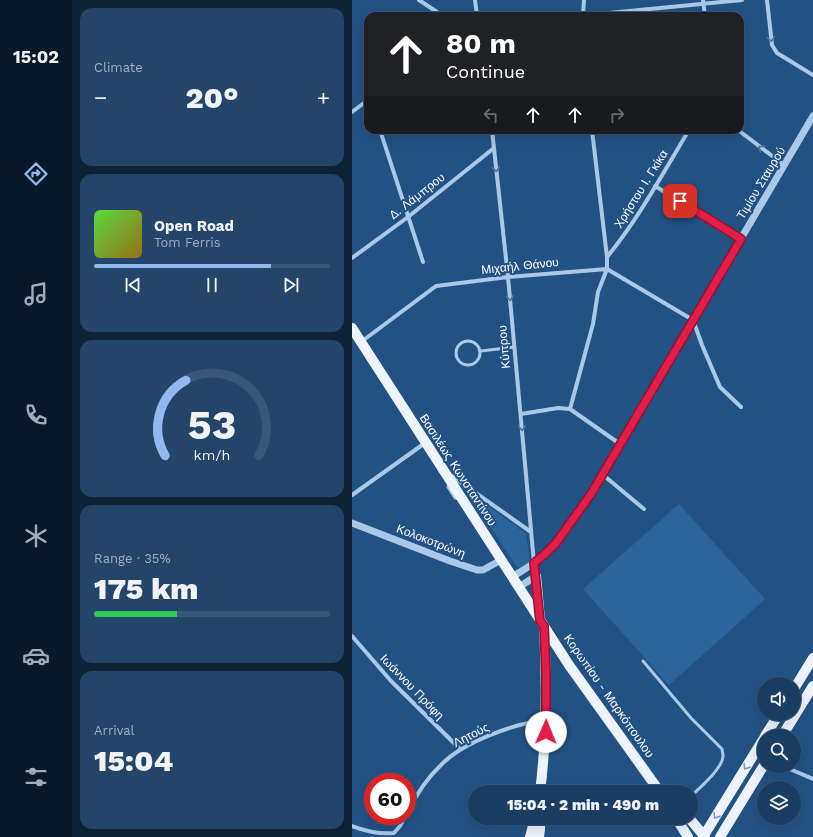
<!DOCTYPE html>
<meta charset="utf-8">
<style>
:root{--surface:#1a3e63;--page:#234569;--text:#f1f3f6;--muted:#9faebe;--line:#385778;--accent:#90b9f0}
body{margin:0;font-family:"Work Sans",sans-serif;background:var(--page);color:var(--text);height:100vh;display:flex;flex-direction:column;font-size:15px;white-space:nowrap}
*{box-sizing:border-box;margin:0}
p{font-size:13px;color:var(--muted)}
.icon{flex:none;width:22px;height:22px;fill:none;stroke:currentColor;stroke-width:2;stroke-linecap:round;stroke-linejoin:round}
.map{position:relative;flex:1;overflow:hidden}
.panel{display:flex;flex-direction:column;gap:8px;padding:8px;background:#0e2236;width:280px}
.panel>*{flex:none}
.banner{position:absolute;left:12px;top:12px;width:380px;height:122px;border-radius:12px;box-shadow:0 4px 16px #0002,0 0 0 1px var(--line);background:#202124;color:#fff;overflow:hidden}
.fabs{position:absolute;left:405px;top:677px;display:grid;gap:8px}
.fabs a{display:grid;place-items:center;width:44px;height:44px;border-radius:50%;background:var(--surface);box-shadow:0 4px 16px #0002,0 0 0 1px var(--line);font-size:20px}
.speed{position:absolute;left:12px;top:773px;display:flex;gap:8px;font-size:20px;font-weight:700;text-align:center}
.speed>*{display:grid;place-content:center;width:52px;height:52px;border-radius:50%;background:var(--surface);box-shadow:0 4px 16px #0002,0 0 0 1px var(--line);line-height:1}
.speed .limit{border:6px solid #d22;background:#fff;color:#111}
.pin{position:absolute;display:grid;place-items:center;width:34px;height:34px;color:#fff;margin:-17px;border-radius:8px;box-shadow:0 2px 6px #0006}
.me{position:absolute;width:44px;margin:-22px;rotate:1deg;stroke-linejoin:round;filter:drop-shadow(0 0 3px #0008)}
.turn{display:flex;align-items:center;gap:14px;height:84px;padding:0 16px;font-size:18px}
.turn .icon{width:52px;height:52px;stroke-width:2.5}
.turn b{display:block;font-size:28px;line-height:34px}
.lanes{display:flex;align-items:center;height:38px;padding:0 16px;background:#0003;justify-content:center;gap:20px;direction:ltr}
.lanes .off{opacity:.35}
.big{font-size:30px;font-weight:800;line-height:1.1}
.panel .tile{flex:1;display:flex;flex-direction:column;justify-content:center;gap:6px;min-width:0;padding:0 14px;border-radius:12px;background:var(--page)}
.panel .dial{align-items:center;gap:0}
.dial svg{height:104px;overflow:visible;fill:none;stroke:var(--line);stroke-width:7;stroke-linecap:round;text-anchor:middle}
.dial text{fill:var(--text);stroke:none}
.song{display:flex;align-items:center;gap:12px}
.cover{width:48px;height:48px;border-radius:6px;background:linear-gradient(135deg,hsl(110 70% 55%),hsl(40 70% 35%))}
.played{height:4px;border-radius:2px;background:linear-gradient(90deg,var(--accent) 75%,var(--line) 75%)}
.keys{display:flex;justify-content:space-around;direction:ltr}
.heat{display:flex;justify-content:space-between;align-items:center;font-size:22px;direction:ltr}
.charge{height:6px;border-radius:3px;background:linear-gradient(90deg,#34c759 35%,var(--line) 0)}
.trip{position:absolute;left:116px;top:785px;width:230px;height:40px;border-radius:20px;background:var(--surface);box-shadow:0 4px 16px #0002,0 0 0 1px var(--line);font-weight:800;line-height:40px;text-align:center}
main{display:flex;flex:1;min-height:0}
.menu{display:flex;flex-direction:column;width:72px;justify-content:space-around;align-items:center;background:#0a1928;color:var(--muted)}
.menu .icon{width:28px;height:28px}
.menu .selected{color:var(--accent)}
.menu b{font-size:18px;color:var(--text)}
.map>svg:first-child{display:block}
.green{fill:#2c649c}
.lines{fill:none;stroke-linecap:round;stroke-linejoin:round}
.service{stroke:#aac9e8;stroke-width:3}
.minor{stroke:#aac9e8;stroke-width:4}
.tertiary{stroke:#aac9e8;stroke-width:7}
.primary{stroke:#edf4fe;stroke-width:10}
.oneway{stroke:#4b76a2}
.oneway2{stroke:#7d9bbb}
.route-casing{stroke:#92132f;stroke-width:10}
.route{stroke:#e11d48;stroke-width:7}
.labels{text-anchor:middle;stroke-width:4;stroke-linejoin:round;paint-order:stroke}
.street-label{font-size:12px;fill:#fff;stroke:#225284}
</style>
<main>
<nav class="menu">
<b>15:02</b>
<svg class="icon selected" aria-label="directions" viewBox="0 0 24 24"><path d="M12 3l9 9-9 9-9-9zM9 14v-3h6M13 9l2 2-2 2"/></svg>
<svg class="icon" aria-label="music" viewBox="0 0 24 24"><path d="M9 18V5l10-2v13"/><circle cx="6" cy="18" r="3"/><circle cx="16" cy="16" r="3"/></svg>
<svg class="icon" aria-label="phone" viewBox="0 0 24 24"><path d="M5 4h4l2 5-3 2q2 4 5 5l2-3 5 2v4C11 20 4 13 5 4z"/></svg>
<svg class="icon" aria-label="climate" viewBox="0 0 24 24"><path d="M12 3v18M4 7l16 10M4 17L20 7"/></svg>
<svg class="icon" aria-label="car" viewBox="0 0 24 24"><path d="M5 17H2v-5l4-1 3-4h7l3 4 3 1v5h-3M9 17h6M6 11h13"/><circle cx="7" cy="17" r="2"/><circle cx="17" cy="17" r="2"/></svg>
<svg class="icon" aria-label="filters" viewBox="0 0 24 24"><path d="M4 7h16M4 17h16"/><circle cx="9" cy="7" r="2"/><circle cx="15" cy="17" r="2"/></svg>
</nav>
<section class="panel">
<div class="tile"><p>Climate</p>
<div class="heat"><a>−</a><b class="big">20°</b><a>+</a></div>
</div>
<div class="tile">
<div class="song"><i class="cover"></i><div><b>Open Road</b><p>Tom Ferris</p></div></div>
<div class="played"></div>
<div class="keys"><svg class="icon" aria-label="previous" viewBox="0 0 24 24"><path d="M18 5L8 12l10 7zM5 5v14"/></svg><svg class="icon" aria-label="pause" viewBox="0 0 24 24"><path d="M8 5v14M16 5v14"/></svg><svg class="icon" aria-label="next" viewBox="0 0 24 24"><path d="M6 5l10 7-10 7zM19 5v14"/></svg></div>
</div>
<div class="tile dial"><svg viewBox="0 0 100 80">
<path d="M14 69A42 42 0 1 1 86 69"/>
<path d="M14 69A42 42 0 0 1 30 11" stroke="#90b9f0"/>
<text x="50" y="56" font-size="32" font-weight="700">53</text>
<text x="50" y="72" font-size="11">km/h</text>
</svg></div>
<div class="tile"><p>Range · 35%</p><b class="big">175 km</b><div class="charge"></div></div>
<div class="tile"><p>Arrival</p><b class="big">15:04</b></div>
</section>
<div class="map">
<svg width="461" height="837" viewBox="0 0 461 837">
<rect width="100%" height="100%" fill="#225284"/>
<path class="green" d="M128,504L138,507L174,534L178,561L173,567L168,568L164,566L125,506Z
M327,504L413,599L317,685L231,589Z"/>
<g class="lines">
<path class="service" d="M104 353a12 12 0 1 1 24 0a12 12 0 1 1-24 0Z
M129,351L162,347
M97,483L96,487L103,498L107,499
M291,661L339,718L370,749C370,751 371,753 371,756C371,768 348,788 339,796
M175,792L187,788
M174,818L178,825"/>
<path class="minor" d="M67,0L91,16
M123,0L125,16
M351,0L353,16
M415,0L420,45L425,53L461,75
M226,16L390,0
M231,16L232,0
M0,112L16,100
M28,130L71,262
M140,130L156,277L182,563
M386,130L432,165
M303,186L389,239
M255,257C287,218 311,173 337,130
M0,258L56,217L142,148
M255,269L341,320L350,345L368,387L389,407
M9,342L84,286L156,277L255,269
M218,409L241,324L246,292L255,269V257L240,130
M169,414L206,408L218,409L268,444
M250,474L292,509
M100,476L179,532
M0,495L73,443
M0,636L39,681L108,749
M433,767L461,779
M55,813C64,795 75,778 89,765C111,742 161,724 193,720
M0,826C13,831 28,834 42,833L48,826L53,816"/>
<path class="tertiary" d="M0,523L98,561L125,570H131L149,560
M160,577C171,570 184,563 194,554C212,538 225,514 239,494L461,116
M167,587L184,576L182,563"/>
<path class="primary" d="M0,328L217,665L308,792
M184,576L188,619
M442,689L461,658
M413,736L427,714
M430,736L461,686
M188,792C195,737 195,683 192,628
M324,818L336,837
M337,818L353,837
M178,837L183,818
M187,837L188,829V818
M351,837L412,738
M368,837L412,765"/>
</g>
<defs><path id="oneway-chevron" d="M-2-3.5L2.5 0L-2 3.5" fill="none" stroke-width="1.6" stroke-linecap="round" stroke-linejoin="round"/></defs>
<g class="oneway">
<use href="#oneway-chevron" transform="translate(419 39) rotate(83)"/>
<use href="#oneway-chevron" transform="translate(409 148) rotate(-143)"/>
<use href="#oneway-chevron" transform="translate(144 169) rotate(84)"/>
<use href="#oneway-chevron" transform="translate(158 298) rotate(85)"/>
<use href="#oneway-chevron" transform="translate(170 428) rotate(85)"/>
</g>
<g class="oneway2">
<use href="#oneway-chevron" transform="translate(394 767) rotate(122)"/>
<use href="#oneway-chevron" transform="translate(364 816) rotate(122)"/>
</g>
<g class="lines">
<defs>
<path id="route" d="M194,732V673L192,626L188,621L182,563L193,554L204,543L239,494L389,239L328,201"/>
</defs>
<use href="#route" class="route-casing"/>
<use href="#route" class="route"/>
</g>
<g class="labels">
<g class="street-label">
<text transform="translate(409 183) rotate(-59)" y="4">Τιμίου Σταυρού</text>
<text transform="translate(289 189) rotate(-58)" y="4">Χρήστου Ι. Γκίκα</text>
<text transform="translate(65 196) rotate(-38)" y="4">Δ. Λάμπρου</text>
<text transform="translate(168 266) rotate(-6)" y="4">Μιχαήλ Θάνου</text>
<text transform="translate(152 347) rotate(-95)" y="4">Κύπρου</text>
<text transform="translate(106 470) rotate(57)" y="4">Βασιλέως Κωνσταντίνου</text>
<text transform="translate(79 541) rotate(21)" y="4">Κολοκοτρώνη</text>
<text transform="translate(60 687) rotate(46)" y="4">Ιωάννου Πρόφη</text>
<text transform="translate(257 696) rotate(55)" y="4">Κορωπίου - Μαρκόπουλου</text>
<text transform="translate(119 735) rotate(-27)" y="4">Λητούς</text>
</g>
</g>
</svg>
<div class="fabs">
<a><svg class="icon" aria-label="sound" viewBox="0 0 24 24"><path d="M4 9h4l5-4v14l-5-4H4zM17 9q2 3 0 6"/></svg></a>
<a><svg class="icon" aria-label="search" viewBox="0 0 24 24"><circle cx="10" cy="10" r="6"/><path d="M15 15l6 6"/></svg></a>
<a><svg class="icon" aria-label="layers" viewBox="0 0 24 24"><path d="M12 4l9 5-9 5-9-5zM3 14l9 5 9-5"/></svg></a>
</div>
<div class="speed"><div class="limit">60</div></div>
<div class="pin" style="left:328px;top:201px;background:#d93025"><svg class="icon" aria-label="arrive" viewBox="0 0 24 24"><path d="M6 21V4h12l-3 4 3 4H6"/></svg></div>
<svg class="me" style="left:194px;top:732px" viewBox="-20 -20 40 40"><circle r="19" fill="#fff"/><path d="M0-13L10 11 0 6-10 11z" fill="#e11d48"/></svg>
<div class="trip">15:04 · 2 min · 490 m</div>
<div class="banner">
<div class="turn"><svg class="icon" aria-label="ahead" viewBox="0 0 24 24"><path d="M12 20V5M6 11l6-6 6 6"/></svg><div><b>80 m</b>Continue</div></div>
<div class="lanes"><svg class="icon off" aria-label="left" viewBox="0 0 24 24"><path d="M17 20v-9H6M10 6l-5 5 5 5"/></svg><svg class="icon" aria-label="ahead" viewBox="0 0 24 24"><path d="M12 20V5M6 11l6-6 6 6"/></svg><svg class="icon" aria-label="ahead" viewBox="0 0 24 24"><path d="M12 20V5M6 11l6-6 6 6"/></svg><svg class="icon off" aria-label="right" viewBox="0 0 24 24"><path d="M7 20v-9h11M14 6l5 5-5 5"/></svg></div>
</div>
</div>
</main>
